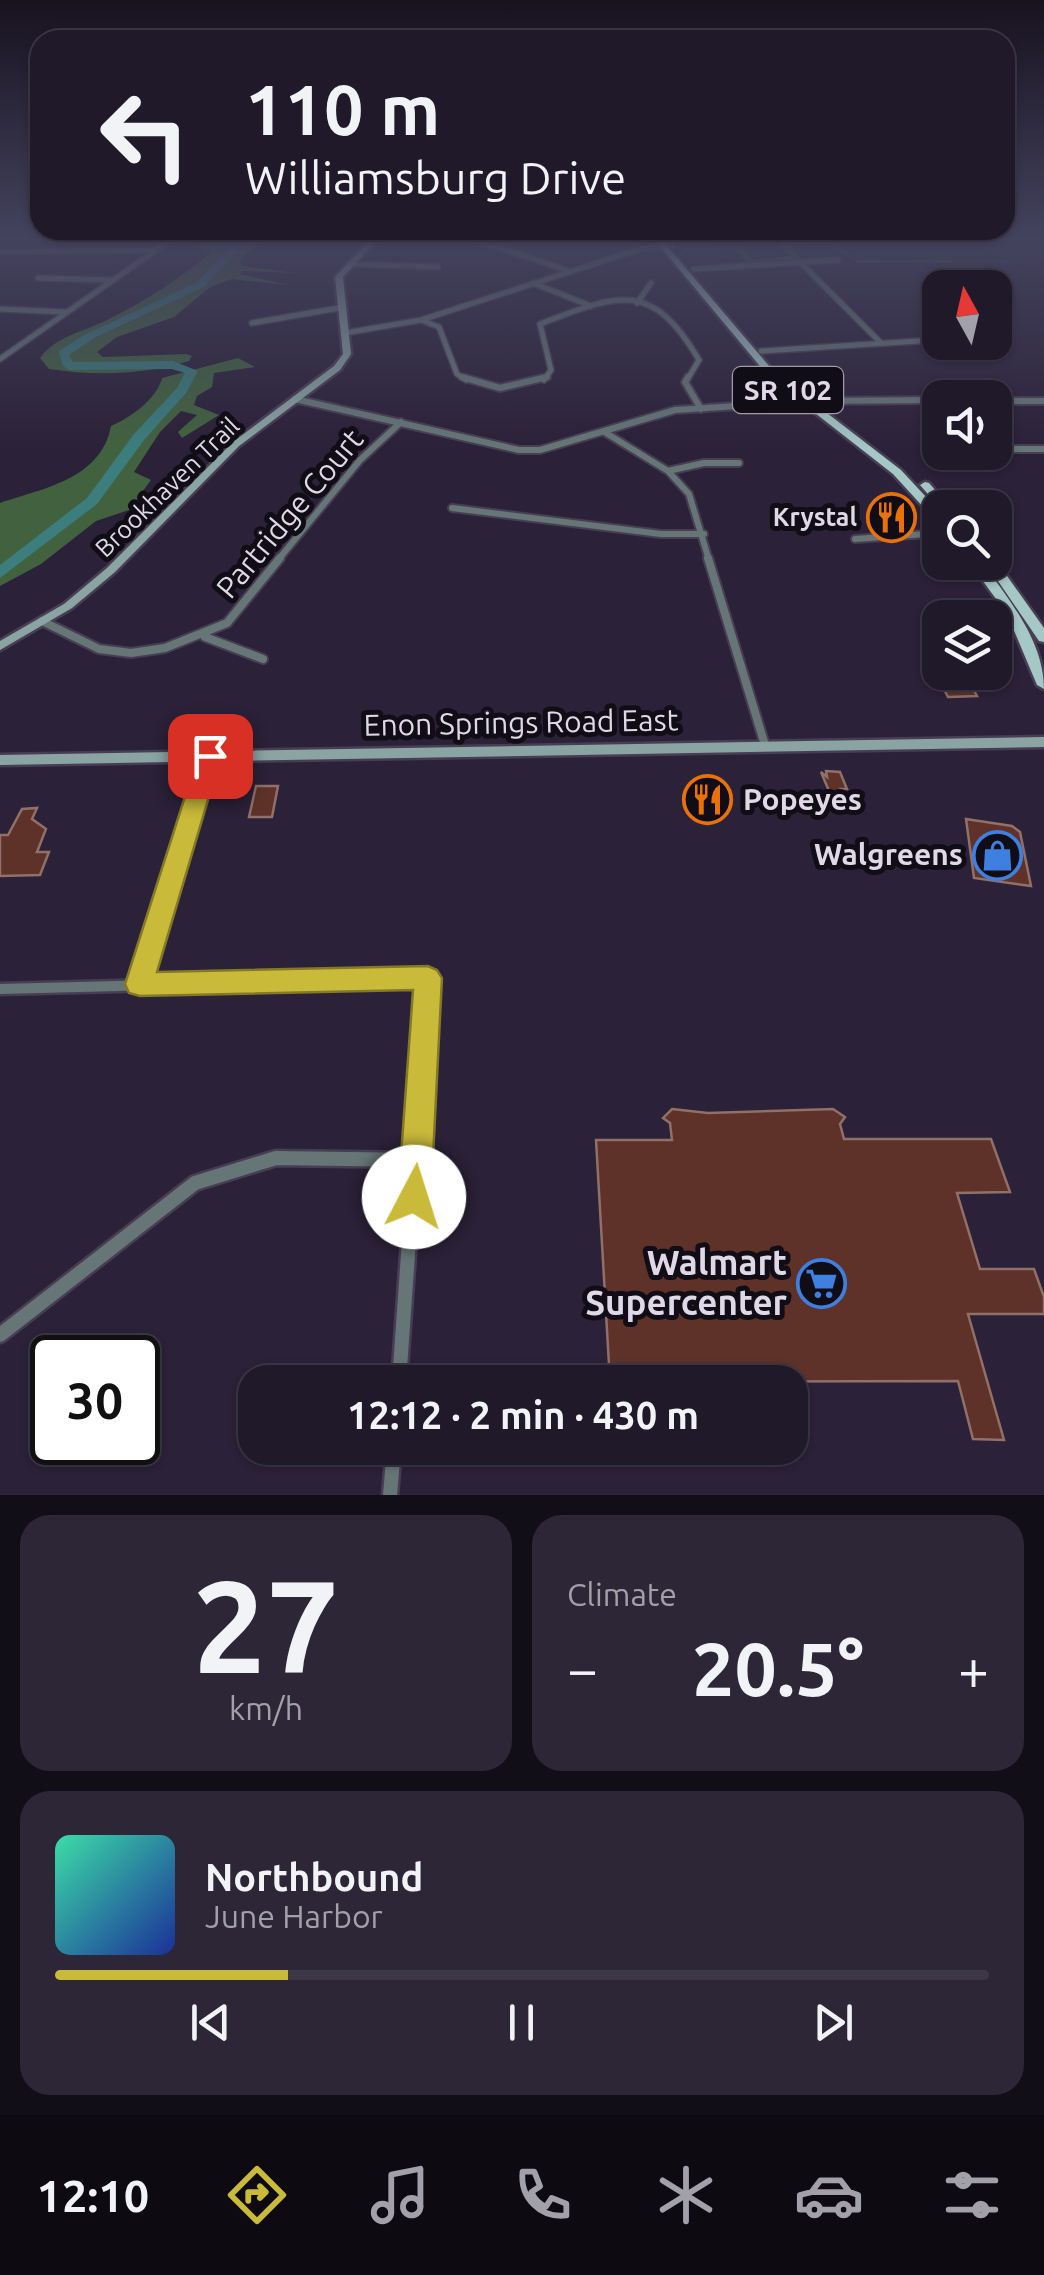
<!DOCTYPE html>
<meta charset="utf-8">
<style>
:root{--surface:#20192a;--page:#2d2636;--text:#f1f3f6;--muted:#a2a0a8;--line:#3d3847;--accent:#caba3a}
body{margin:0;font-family:Ubuntu,sans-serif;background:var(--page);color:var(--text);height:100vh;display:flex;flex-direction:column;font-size:38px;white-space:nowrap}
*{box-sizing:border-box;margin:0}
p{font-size:32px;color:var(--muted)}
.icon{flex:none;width:55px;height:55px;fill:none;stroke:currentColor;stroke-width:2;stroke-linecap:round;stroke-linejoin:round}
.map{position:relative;height:1495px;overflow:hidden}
.details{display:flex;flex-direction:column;gap:20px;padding:20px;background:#120e17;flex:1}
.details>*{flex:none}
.guide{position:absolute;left:30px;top:30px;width:985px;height:210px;border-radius:30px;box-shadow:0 2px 8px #0004,0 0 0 2px var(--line);background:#20192a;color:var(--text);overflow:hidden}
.needle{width:65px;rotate:352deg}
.controls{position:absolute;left:922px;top:270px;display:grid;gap:20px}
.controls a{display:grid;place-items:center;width:90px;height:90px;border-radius:20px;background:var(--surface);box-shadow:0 2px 8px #0004,0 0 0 2px var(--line);font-size:50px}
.speed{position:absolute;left:30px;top:1335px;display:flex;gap:20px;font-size:50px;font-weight:700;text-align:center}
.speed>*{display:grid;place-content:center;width:130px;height:130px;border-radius:50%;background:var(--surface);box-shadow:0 2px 8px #0004,0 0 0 2px var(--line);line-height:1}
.speed .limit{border:5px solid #111;border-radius:15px;background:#fff;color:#111}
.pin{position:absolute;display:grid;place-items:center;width:85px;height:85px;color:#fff;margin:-42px;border-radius:20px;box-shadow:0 5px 15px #0006}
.me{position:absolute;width:110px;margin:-55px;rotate:5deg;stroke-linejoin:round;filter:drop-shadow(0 0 8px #0008)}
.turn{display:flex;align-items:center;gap:35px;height:210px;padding:0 50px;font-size:45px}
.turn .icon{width:130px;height:130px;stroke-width:2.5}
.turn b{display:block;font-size:70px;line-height:85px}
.big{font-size:75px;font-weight:700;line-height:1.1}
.details .card{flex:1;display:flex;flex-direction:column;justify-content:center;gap:15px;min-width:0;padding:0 35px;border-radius:30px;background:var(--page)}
.details .dial{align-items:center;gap:0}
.dial b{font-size:130px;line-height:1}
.song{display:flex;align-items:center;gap:30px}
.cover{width:120px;height:120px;border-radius:15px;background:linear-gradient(135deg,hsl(160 70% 55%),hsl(230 70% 35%))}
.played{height:10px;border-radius:5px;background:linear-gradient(90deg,var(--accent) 25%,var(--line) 25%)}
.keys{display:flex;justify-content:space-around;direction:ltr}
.heat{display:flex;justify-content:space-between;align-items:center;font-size:55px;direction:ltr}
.details .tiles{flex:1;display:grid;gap:20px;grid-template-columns:1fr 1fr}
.card:last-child{grid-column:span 2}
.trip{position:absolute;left:238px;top:1365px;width:570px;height:100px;border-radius:30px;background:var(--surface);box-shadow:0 2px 8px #0004,0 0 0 2px var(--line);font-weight:700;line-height:100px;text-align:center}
.dock{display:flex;height:160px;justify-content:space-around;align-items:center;background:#0d0a11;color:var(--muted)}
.dock .icon{width:70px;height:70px}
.dock .current{color:var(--accent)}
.dock b{font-size:45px;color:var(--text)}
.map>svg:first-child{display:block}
.forest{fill:#42623f}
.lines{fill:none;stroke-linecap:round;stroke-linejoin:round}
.river{fill:#3c7d7d;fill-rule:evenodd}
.building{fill:#5e3228;stroke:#907068;stroke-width:2.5}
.street-far4-casing{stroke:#483e54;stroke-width:8}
.street-far3-casing{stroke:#483e54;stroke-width:10}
.street-far2-casing{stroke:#483e54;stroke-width:12}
.street-far1-casing{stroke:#483e54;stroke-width:15}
.street-casing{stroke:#483e54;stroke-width:19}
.secondary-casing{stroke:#483e54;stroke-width:5}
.primary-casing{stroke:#483e54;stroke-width:5}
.street-far4{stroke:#667676;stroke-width:5}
.street-far3{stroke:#667676;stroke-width:6}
.street-far2{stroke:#667676;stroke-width:8}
.street-far1{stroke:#667676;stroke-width:10}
.street{stroke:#667676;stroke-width:14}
.secondary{fill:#8aa4a3;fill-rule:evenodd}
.primary{fill:#a5c7c6;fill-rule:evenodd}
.route{fill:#caba3a;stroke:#837926;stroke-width:2.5}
.labels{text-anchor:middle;stroke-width:10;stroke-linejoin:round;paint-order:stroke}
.far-street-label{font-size:25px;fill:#ded8e7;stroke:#110d17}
.far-poi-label{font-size:25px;font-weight:bold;fill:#ded8e7;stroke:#110d17;text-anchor:end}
.shield{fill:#110d17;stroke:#a09ba9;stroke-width:2.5}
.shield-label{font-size:28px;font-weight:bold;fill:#ded8e7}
.street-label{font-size:30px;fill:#ded8e7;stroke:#110d17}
.poi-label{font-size:30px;font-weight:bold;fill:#ded8e7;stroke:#110d17;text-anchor:start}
.near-poi-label{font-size:35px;font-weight:bold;fill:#ded8e7;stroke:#110d17;text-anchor:end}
</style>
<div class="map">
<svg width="1044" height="1495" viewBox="0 0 1044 1495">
<rect width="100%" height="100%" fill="#2b2138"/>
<path class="forest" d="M261,239L240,261L242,266L296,273L242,271L240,274L288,285L231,279L209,288L174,317L117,337L97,352L103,357L187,354L192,356L189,361C142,375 97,376 49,369L40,358C56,336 83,332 107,320C145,301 179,280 211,252L197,246L204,240Z
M673,239L687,247L740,246L754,260L790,256L779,243C814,241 827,234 854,260L1044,261L858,263L830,243L789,245L803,261L749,264L734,248L685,250Z
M238,358L255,367L214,373L212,387L197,396L194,405L219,415L182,438L178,432L197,415L181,411L160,432L134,472L151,480L129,510L96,521L41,564L0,586V503C44,488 101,479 111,426C130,418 157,399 162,378Z"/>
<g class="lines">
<path class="river" d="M238,239H249L204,287L94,338L69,355L73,362L173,361L198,371L186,393L144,440L97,504L0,578V565L87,498L134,434L177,388L185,373L172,369L69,370L63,366L59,351L86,334L196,283Z"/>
</g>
<path class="building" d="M955,675L967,678L977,696L948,697L937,676Z
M826,771L840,772L847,789H841L852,803H834L821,772L827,777Z
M256,786H278L272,817H249Z
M719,790L726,793L729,806L691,807L687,791Z
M37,808L32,819L46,829L37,852H49L40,875L0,876V835H8L22,809Z
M966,819L1012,826L1020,832L1031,886L974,878Z
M672,1109L708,1113L833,1109L845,1117L840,1124L844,1139H991L1010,1192L957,1193L980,1269H1034L1044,1297V1314H968L1004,1440L973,1439L958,1381L610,1382L596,1140H672L670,1123L663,1118Z"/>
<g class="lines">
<defs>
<path id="street-far4" d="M474,239L569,271
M0,252L156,250
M800,262L881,343
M348,264L438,267
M694,269L838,260
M38,278L111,280
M533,283L591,306
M637,303L651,283
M0,309L65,312
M421,320L439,327L457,374L466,380
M252,323L339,308
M345,333L421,320L640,249L672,245
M761,351L919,341
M0,359L172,239
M544,380L551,370L540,324C618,294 652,279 699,360L687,380"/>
<path id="street-far3" d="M462,377L500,388L547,377
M688,377L685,382L701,409
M295,399L519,450H540L675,410L815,401L940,400
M924,400L940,415
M995,401H1044
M606,433L668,471L689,494L709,560
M995,449H1044
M668,471L704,463H739
M452,508L661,534H704
M855,539L940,533
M278,560L360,460L401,422"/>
<path id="street-far2" d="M708,558L765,745
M42,621L99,649L131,653L165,648L227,623L280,558
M205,637L263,659
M198,795L210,756"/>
<path id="street-far1" d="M139,984L199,793
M0,989L428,978L419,1100"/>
<path id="street" d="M0,1335L195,1183L276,1158L417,1160
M399,1382L419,1098
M390,1495L394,1448"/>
<path id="secondary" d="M371,239H378L343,277L351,354L340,370L239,446L115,572L72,608L0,650V641L64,604L107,568L233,442L334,366L343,354L335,277Z
M1044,737V747L0,765V755Z"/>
<path id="primary" d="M654,239H661L775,373L901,470L940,512V522L936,521L893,474L769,377Z
M925,482L929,483L951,508H940L920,485Z
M995,559L1044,628V642L1039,641L985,562H995Z
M969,562H982C1009,600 1044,641 1044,689L1037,685L1007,614Z"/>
</defs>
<use href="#street-far4" class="street-far4-casing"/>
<use href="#street-far3" class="street-far3-casing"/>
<use href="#street-far2" class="street-far2-casing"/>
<use href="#street-far1" class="street-far1-casing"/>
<use href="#street" class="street-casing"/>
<use href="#secondary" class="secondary-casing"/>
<use href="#primary" class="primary-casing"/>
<use href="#street-far4" class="street-far4"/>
<use href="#street-far3" class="street-far3"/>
<use href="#street-far2" class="street-far2"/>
<use href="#street-far1" class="street-far1"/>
<use href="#street" class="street"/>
<use href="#secondary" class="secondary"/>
<use href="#primary" class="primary"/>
</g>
<linearGradient id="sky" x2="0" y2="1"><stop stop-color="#18121f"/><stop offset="0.53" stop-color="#44435e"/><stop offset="1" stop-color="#44435e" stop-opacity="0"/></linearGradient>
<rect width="1044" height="449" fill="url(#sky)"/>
<path class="route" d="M210,748L221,756L157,972L428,966L437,970L442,978L431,1197L426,1209L414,1214L402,1209L398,1197L413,990L140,996L129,993L125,984L198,756Z"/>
<defs>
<symbol id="restaurant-ring" viewBox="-11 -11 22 22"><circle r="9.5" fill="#110d17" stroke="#e8710a" stroke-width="1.5"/><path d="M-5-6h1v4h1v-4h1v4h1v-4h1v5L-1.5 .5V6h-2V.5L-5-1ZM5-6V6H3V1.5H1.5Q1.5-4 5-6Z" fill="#e8710a"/></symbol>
<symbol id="shop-ring" viewBox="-11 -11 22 22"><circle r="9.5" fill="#110d17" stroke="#3f7fe0" stroke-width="1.5"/><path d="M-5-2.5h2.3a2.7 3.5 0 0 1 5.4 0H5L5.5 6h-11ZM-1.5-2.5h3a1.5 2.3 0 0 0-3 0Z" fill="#3f7fe0"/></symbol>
<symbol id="supermarket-ring" viewBox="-11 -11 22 22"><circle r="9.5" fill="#110d17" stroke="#3f7fe0" stroke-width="1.5"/><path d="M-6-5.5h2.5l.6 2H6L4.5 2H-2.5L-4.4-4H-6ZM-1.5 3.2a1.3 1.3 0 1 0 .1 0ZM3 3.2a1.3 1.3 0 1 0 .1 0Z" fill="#3f7fe0"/></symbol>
</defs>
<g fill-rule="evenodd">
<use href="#restaurant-ring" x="864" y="490" width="55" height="55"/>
<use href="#restaurant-ring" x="680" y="772" width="55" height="55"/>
<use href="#shop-ring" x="970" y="828" width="55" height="55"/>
<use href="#supermarket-ring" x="794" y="1256" width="55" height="55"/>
</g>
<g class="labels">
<g class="far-street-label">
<text transform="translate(167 487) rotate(-44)" y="9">Brookhaven Trail</text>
</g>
<g class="far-poi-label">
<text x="857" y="526">Krystal</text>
</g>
<rect class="shield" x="733" y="367" width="110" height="46" rx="8"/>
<g class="shield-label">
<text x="788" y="400">SR 102</text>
</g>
<g class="street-label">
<text transform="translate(290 514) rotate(-50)" y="10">Partridge Court</text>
<text transform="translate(521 723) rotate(-1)" y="10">Enon Springs Road East</text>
</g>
<g class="poi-label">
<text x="743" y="810">Popeyes</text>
<text x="963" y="865" text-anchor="end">Walgreens</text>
</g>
<g class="near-poi-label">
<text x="787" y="1275">Walmart<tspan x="787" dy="40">Supercenter</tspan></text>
</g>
</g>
</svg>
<div class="controls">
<a><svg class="needle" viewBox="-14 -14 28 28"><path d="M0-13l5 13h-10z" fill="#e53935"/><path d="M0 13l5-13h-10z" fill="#a2a0a8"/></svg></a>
<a><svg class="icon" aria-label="sound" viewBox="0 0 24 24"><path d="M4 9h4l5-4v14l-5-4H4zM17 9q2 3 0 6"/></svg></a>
<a><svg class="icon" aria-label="search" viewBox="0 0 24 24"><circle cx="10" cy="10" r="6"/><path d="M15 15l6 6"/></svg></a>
<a><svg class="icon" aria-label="layers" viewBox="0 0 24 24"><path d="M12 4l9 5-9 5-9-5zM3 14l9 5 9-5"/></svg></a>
</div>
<div class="speed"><div class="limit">30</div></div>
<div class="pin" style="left:210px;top:756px;background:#d93025"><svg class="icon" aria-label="arrive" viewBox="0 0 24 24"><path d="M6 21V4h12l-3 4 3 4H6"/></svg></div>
<svg class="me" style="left:414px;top:1197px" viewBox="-20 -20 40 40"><circle r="19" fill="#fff"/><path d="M0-13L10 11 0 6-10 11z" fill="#caba3a"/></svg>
<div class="trip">12:12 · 2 min · 430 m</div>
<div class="guide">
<div class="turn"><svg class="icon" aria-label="left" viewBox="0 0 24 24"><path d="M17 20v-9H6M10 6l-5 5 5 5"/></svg><div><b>110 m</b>Williamsburg Drive</div></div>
</div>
</div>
<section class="details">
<div class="tiles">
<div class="card dial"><b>27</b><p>km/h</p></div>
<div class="card"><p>Climate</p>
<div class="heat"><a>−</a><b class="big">20.5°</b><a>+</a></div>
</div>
<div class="card">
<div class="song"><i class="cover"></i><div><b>Northbound</b><p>June Harbor</p></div></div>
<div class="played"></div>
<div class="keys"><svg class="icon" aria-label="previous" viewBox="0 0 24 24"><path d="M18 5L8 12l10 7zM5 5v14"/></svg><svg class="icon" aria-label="pause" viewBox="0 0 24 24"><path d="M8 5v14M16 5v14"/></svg><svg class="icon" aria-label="next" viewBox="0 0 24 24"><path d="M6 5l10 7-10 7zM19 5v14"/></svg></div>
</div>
</div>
</section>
<nav class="dock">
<b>12:10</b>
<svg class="icon current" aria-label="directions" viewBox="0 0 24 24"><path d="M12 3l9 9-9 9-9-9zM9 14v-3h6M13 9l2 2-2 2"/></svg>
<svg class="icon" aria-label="music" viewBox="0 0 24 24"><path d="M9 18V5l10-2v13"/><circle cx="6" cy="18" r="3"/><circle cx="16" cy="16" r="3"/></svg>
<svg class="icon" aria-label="phone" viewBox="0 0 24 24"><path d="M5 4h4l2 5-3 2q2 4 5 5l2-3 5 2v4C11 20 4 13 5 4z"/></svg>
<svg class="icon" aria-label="climate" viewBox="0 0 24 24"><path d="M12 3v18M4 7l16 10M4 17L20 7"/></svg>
<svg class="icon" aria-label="car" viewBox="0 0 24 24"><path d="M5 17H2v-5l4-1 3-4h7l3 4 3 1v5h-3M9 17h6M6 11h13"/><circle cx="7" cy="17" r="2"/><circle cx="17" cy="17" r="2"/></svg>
<svg class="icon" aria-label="filters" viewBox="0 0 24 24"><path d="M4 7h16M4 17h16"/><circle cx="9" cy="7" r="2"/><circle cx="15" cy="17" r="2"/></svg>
</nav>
